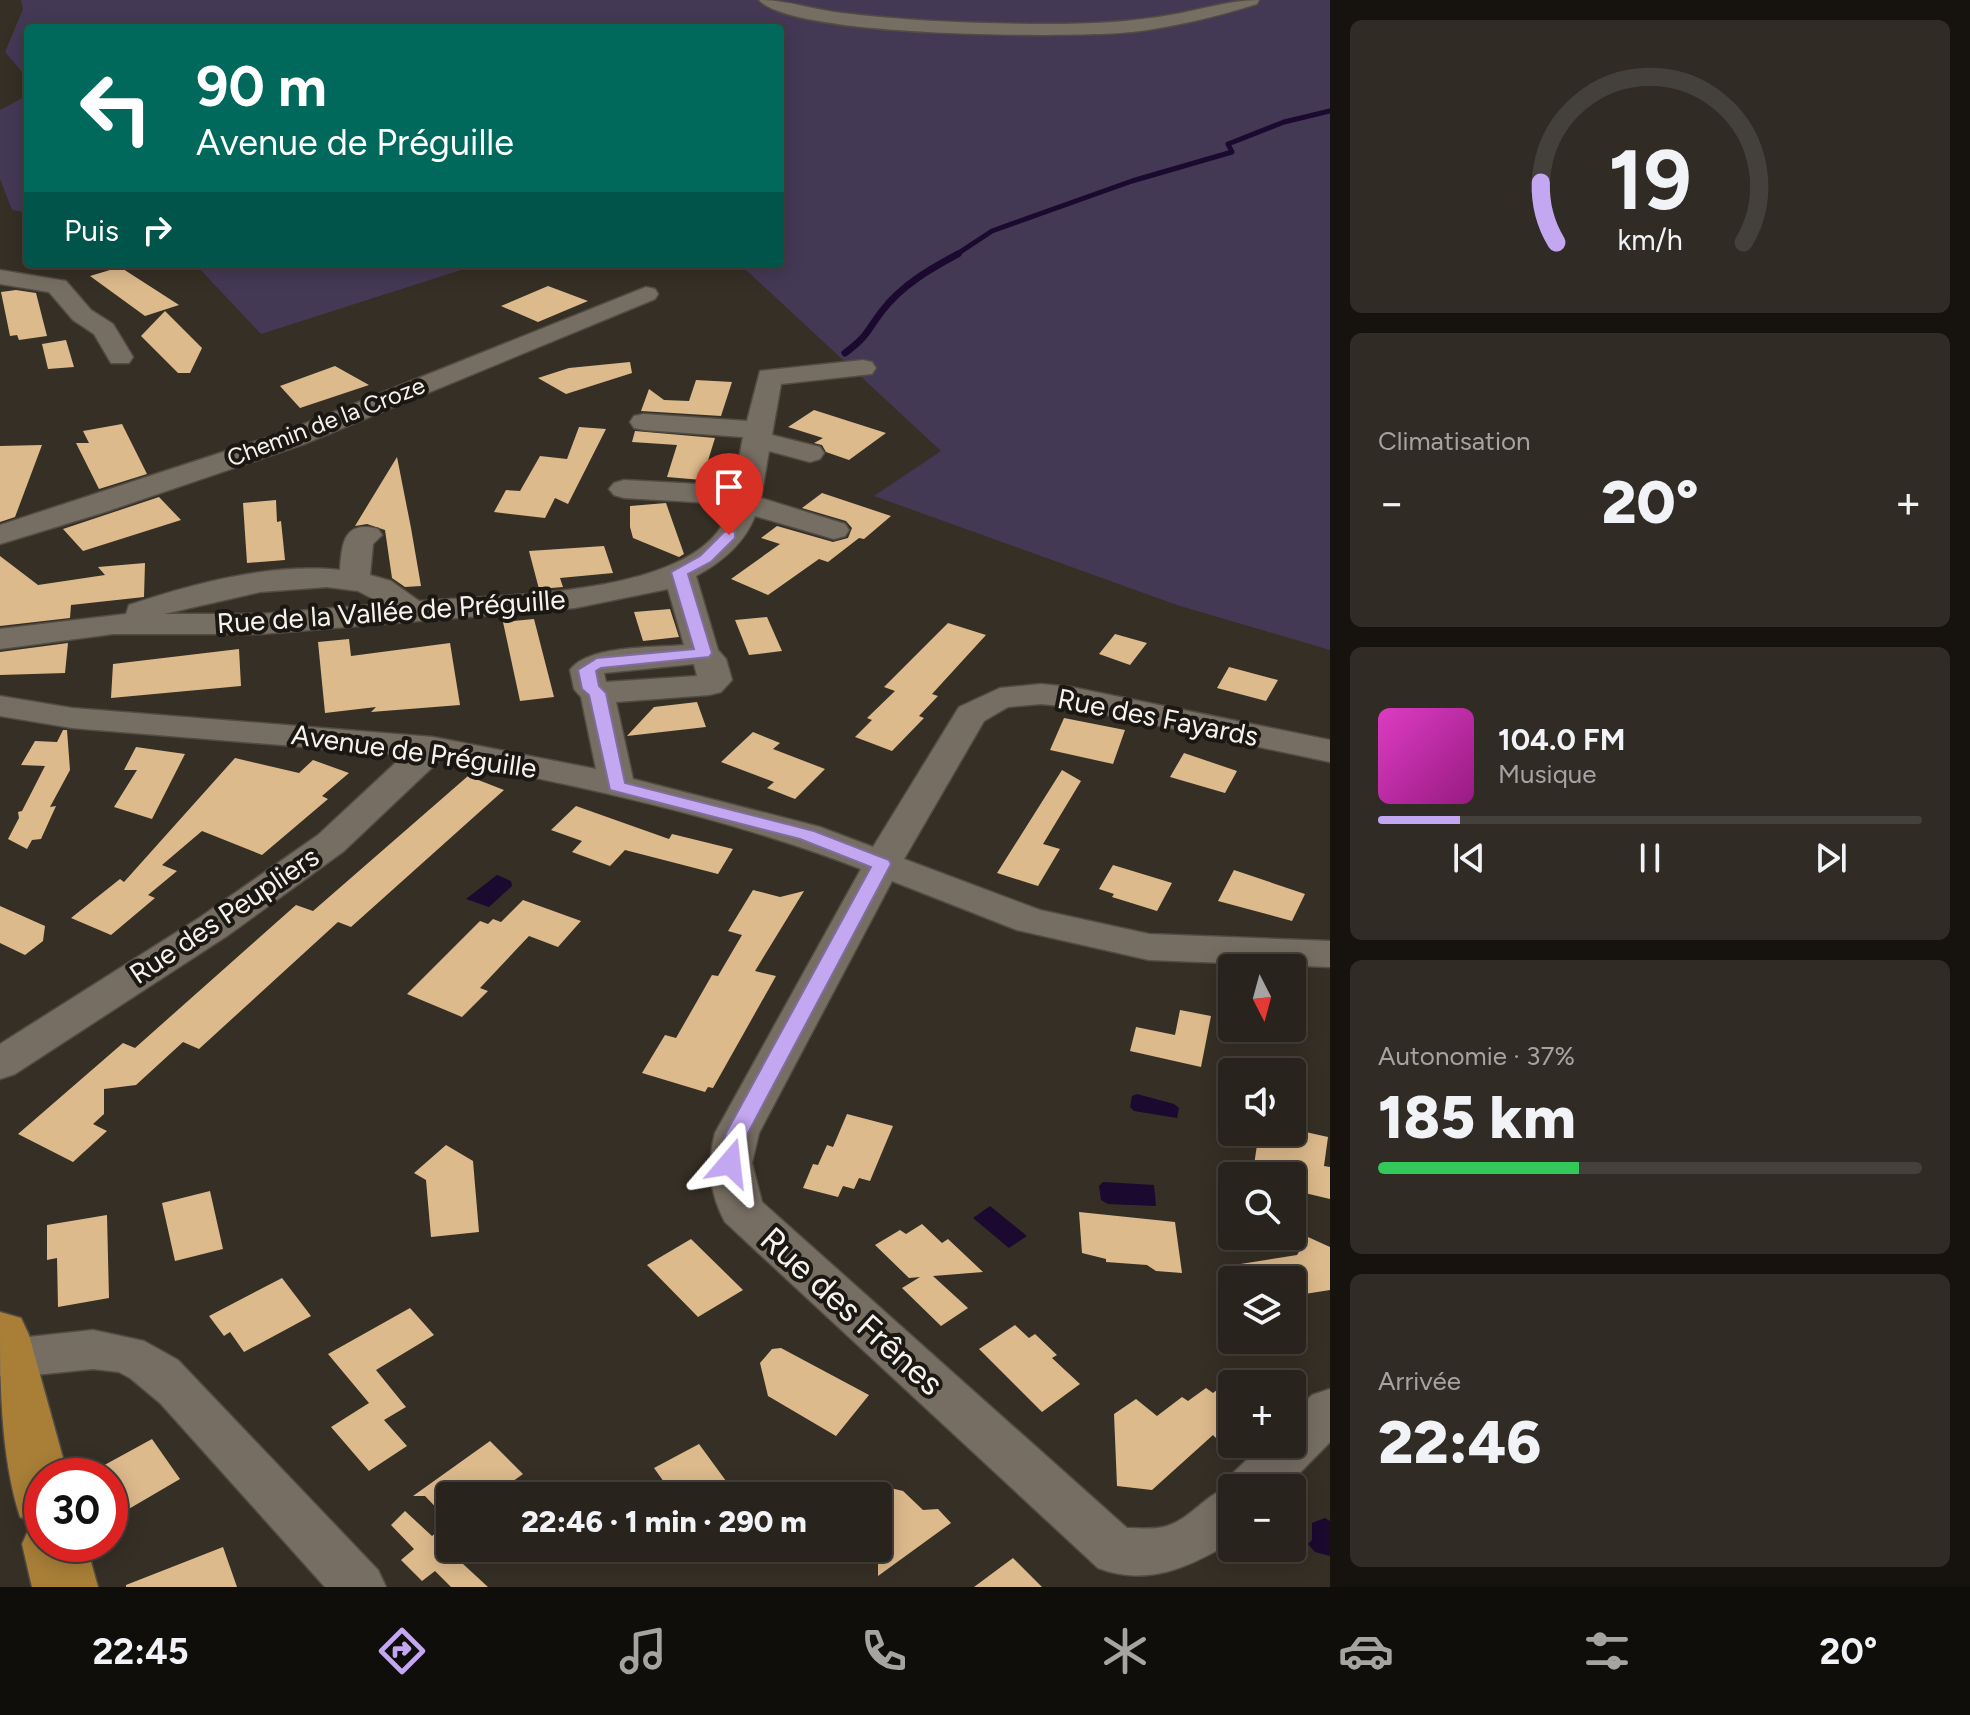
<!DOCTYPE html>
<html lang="fr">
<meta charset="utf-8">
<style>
:root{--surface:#28231c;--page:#302b25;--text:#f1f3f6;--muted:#a5a4a3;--line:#44403b;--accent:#c4a7f1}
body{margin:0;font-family:Figtree,sans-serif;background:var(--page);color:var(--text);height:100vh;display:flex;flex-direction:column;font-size:30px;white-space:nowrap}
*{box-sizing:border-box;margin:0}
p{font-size:26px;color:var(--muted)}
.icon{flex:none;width:44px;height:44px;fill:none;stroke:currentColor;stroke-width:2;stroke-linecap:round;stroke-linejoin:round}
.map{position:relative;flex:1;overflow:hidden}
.drawer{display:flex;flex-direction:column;gap:20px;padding:20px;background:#16130f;width:640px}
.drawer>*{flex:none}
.top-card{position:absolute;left:24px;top:24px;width:760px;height:244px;border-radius:8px;box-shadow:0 4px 20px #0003,0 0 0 2px var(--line);background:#00695c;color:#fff;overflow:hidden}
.needle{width:52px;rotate:174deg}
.tools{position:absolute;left:1218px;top:954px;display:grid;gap:16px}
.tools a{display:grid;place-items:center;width:88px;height:88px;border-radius:8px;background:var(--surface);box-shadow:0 4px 20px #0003,0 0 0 2px var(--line);font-size:40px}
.speed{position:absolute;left:24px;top:1458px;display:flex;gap:16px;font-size:40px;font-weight:700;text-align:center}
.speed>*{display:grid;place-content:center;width:104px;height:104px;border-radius:50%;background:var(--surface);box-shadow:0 4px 20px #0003,0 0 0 2px var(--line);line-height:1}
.speed .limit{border:12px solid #d22;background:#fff;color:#111}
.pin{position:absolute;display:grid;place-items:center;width:68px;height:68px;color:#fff;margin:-82px -34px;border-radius:50% 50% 50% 0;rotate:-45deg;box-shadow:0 0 8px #0007}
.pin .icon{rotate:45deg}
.me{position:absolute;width:88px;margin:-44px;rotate:17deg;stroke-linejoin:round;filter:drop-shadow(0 0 6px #0008)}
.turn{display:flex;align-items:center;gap:28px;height:168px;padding:0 40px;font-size:36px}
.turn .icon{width:104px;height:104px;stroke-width:2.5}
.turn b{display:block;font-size:56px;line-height:68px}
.then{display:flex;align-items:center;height:76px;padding:0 40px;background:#0003;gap:16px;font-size:30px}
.big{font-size:60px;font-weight:800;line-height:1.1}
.drawer .widget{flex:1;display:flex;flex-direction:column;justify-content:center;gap:12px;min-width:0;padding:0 28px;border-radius:12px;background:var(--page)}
.drawer .dial{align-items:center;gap:0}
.dial svg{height:208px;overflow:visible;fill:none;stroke:var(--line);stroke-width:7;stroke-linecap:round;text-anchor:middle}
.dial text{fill:var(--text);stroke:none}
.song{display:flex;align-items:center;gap:24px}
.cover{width:96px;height:96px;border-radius:12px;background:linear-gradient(135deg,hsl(310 70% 55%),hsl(310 70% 35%))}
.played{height:8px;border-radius:4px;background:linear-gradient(90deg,var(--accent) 15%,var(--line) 15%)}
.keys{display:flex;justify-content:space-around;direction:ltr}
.heat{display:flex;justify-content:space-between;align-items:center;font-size:44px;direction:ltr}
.charge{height:12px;border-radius:6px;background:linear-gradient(90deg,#34c759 37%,var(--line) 0)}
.trip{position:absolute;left:436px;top:1482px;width:456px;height:80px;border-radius:8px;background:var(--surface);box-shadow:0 4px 20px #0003,0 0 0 2px var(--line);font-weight:800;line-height:80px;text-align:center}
.menu{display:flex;height:128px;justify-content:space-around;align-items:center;background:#100e0b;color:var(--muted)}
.menu .icon{width:56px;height:56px}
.menu .on{color:var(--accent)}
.menu b{font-size:36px;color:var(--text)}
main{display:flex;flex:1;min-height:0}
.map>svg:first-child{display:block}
.green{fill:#443955}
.water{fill:#1b092f}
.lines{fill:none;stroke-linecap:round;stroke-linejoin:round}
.stream-far1{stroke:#1b092f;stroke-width:5}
.stream{stroke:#1b092f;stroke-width:7}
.building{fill:#ddba8c}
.minor-casing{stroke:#524c43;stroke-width:3}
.major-casing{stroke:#524c43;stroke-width:3}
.minor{fill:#776e63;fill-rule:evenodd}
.major{fill:#a97f37;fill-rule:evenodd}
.route{fill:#c4a7f1;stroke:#7f6d9d;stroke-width:2}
.labels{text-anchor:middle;stroke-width:8;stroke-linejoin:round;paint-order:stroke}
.far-street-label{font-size:24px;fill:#f7f2ec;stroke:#1b1813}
.street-label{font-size:28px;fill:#f7f2ec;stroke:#1b1813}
.near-street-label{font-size:34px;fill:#f7f2ec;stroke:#1b1813}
</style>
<main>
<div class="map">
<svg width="1330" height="1587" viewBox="0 0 1330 1587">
<rect width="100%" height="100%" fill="#362f25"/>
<path class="green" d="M21,0H1330V650L1177,605L874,496L941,451L745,269L730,264H780V28H28V79L5,52L23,9Z
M28,95V213L12,210L0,179V110Z
M195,264H457L464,269L261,334Z"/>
<path class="water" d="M497,875L511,881L512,886L489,907L466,899Z
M1137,1094L1174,1104L1179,1108L1177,1118L1134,1111L1130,1107L1132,1096Z
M1103,1182L1154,1185L1156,1206L1108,1204L1101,1200L1099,1186Z
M990,1206L1027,1236L1009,1248L973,1218Z
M1325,1518L1330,1521V1556L1315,1552L1308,1544L1312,1540V1523Z"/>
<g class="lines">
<path class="stream-far1" d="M954,256L992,231L1132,181L1232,152L1228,144L1284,122L1330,111"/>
<path class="stream" d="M845,353C868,336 866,332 882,311C902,285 930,269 958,254"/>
</g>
<path class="building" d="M120,267L179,305L145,316L90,276Z
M548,286L588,301L538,322L501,306Z
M16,290L36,293L47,336L19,340L17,335L10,336L1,292Z
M165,311L202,348L190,373H178L141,336Z
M66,340L74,367L48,369L42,344Z
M630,362L632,373L566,394L538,378L569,368Z
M335,366L369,385L300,408L280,386Z
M696,380L732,382L721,416L641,411L649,389L664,400L689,401Z
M814,410L886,433L849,460L826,452L822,445L814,443L823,438L788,427Z
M122,424L147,474L99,489L76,443H89L83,431Z
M579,427L606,429L568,504L555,498L545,518L494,512L506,490L520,491L540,456L567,459Z
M635,431L715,438L702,480L667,477L677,445L632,442Z
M42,445L15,517L0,522V446Z
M397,457L411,528L421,586L405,587L392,578L385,530L367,524L355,526Z
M822,493L891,516L864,539L859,538L828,562L819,559L768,595L731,579L780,544L761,538L777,526L833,542L848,538L852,528L846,521L802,508Z
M159,497L181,520L83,551L63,529Z
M276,500L277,522L281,521L285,560L247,563L243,503Z
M666,503L684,554L679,557L633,538L630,527V506Z
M604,546L613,573L560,578L563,587L539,589L529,551Z
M0,556L38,585L105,575L98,567L145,563L144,597L71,605L70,618L0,626Z
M670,609L679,637L643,641L634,612Z
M767,617L782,651L749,655L735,620Z
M534,619L554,697L520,701L503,622Z
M948,623L986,635L932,694L938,696L919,716L924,718L892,751L855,737L872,720L867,718L895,691L884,687Z
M1115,634L1147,643L1130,665L1099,654Z
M349,639L351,656L450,643L460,705L371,712L376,707L325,713L318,642Z
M68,643L65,673L0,675V652Z
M239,649L241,686L111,698L113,664Z
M1229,667L1278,680L1266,701L1217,688Z
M697,702L706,727L627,736L654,707Z
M1064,718L1125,730L1113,764L1050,750Z
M63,730H67L70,770L50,807L56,806L41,839L32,840L27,849L8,839L19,818L18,812L22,811L45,766L21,765L35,741L57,742Z
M753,732L780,743L773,749L825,769L795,799L767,788L774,782L721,762Z
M136,747L185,754L152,819L114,807L137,770H124Z
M1184,753L1237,771L1225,793L1170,777Z
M235,758L299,773L313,760L349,773L322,796L328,799L262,855L202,831L162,865L177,871L148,895L155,898L111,935L71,918L120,879L124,882Z
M1062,770L1081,781L1043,844L1060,849L1038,886L997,873Z
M468,776L504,790L351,927L338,922L199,1049L183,1042L136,1085L104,1089V1114L93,1124L107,1131L73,1162L18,1134L123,1043L135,1048L296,905L313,911Z
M576,806L669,839L672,834L733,849L718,874L625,850L610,866L572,852L582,841L551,830Z
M1113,865L1172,883L1157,911L1112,897L1114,894L1099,889Z
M1234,870L1305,894L1292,921L1218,901Z
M753,890L780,897L804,891L755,971L776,976L713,1088L708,1087L705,1092L642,1073L665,1035L676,1038L712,975L718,976L742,935L728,931Z
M523,900L581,921L558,947L529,936L480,988L488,991L462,1017L407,994L480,921L488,924L493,919L501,922Z
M0,906L45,926L43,941L25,955L0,943Z
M1180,1010L1211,1016L1201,1067L1130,1051L1136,1027L1175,1035Z
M847,1114L893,1126L870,1181L859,1178L854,1189L843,1186L838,1197L803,1188L813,1164L818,1165L827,1145L833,1147Z
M1292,1129L1328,1137L1324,1166L1330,1167V1199L1292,1190V1176H1265L1266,1168L1254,1165L1259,1132H1292Z
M446,1145L473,1161L479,1232L431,1237L426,1180L414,1173Z
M210,1191L223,1249L175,1261L162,1203Z
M1079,1212L1175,1222L1182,1273L1156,1271L1147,1265L1106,1262V1259L1082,1253Z
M107,1215L109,1298L58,1307L57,1258L47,1260V1225Z
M922,1224L942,1243L948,1239L983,1272L933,1276L968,1308L941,1326L902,1288L920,1277L909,1278L875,1245L900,1230L906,1234Z
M1308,1237L1330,1247V1290L1292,1296V1280H1229L1228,1266L1297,1255Z
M691,1239L743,1290L698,1317L647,1265Z
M282,1278L311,1316L244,1352L230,1332L224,1336L209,1316Z
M410,1308L434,1335L376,1370L406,1407L384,1420L407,1446L369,1471L331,1427L369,1403L328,1354Z
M1015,1325L1029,1338L1035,1334L1057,1355L1052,1358L1080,1384L1042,1412L979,1349Z
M781,1348L869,1395L836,1436L768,1396L760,1363L772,1349Z
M1232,1378V1424L1216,1438L1213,1435L1152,1490L1117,1486L1114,1414L1136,1399L1157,1416L1182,1397L1188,1401L1206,1388L1213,1393Z
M152,1439L180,1479L127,1510L110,1484V1476H104L99,1468Z
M490,1441L523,1474L492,1496H450V1552L488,1587H451L435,1571L422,1581L401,1560L414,1549L391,1525L405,1511L432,1536L450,1522L425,1496H413Z
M699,1444L737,1496H674L654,1468Z
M878,1485L903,1491L923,1510L938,1509L951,1523L878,1576Z
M223,1547L237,1587H126V1585Z
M1013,1558L1042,1587H974Z"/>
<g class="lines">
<defs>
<path id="minor" d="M759,0C788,0 813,10 842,13C910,21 981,24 1049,24C1089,24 1130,22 1170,15C1201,10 1228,0 1259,0L1257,4C1215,17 1175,27 1132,32C1074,38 793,38 759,0Z
M0,270L66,281L91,310L113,324L133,357L129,363H111L94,334L73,320L49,292L0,284Z
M646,287L655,289L658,294L655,299L304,444L105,512L0,544V525L284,432Z
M863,360L872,362L876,368L872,374L781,384L772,435L820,447L824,453L820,459L810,462L769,451L761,498L845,524L849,530L845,536L834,539L755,516C744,544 722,562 696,576L718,650L726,659L732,680L721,692L709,695L616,702L633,779L820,827L873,847L959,707L1000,688L1041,684L1071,687L1330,740V762L1071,707L1041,704L1008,707L984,721L904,859L1040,910L1149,934L1330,941V967L1149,960L1017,930L892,881L759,1133L752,1163L762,1202L1127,1528C1139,1528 1155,1530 1167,1526C1190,1519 1204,1496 1227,1488L1234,1472L1263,1444H1292V1415L1312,1395L1330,1389V1442L1285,1488H1232V1542C1189,1567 1148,1587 1098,1568L725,1222C709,1192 707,1165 715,1133L861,869C726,817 582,786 441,759L344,851L227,936L15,1074L0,1079V1044L199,918L318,835L404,755L72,728L0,716V696L72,708L433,737L596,769L581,697L574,689L570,670C588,645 654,648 684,645L668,589L575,608L261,634H113L0,649V629L126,614L129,605C195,583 270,563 340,570C342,544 343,520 378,529L382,535L373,544L370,575L391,581L419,601C495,595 676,597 721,527C725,520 727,511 730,504L624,498L614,495L609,489L614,483L624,480L734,486L743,437L644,430L634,428L630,422L634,416L644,414L747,421L760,371ZM327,587L358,591L383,604L261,614H164L260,592ZM694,664L697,676L606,682L604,673Z
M93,1330L144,1341L178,1360L378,1570L386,1587H325L160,1403L130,1378L119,1372L93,1369L6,1378L0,1376V1340Z"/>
<path id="major" d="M0,1312L21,1318L29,1335L68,1476H42V1544H86L98,1587H32L22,1544L31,1524L35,1523L20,1517C0,1454 0,1380 0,1312Z"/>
</defs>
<use href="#minor" class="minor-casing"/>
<use href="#major" class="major-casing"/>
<use href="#minor" class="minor"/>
<use href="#major" class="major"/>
</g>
<path class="route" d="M729,531L735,532V538L711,562L688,574L712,653L709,657L601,668L596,671L599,686L606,693L625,783L814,831L889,860L891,864L748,1133L738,1169L730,1171L722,1169L719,1163L726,1133L871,867L800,839L610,790L589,695L582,689L578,670L597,658L694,649L671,572L700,556L724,532Z"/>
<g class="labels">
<g class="far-street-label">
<text transform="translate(326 422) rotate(-21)" y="8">Chemin de la Croze</text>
</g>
<g class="street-label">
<text transform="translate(391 611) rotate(-4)" y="10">Rue de la Vallée de Préguille</text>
<text transform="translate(1158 717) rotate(11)" y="10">Rue des Fayards</text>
<text transform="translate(414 751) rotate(8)" y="10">Avenue de Préguille</text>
<text transform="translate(224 915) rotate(-34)" y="10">Rue des Peupliers</text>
</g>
<g class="near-street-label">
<text transform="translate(852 1311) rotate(42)" y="12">Rue des Frênes</text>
</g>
</g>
</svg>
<div class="tools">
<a><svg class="needle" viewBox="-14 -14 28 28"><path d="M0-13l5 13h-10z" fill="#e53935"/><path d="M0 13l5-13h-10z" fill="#a5a4a3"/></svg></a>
<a><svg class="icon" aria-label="sound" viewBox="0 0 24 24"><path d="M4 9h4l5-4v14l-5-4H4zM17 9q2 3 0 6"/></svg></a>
<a><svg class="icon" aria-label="search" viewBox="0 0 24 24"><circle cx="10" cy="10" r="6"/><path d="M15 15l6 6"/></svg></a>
<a><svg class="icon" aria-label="layers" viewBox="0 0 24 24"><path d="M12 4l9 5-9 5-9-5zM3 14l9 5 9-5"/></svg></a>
<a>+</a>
<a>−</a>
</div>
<div class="speed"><div class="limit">30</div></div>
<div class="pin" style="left:729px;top:535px;background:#d93025"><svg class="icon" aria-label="arrive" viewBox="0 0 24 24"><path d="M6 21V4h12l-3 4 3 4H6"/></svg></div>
<svg class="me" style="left:730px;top:1163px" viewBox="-20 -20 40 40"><path d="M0-17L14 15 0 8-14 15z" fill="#c4a7f1" stroke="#fff" stroke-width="4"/></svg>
<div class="trip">22:46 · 1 min · 290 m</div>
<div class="top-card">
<div class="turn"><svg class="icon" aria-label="left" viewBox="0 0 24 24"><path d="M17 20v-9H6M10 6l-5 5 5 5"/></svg><div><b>90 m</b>Avenue de Préguille</div></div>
<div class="then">Puis<svg class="icon" aria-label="right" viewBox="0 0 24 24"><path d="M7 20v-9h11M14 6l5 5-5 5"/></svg></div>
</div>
</div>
<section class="drawer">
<div class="widget dial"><svg viewBox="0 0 100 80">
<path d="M14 69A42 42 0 1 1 86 69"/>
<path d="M14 69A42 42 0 0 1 8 46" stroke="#c4a7f1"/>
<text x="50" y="56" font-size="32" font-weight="700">19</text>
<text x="50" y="72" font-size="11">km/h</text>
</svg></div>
<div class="widget"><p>Climatisation</p>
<div class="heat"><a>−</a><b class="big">20°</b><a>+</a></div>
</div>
<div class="widget">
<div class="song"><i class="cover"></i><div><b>104.0 FM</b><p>Musique</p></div></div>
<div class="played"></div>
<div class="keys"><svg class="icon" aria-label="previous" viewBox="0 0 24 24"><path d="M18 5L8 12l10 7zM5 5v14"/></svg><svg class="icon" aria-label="pause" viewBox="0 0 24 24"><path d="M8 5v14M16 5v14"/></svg><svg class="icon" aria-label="next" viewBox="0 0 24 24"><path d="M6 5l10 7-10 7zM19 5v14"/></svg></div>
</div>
<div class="widget"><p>Autonomie · 37%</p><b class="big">185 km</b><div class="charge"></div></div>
<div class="widget"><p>Arrivée</p><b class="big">22:46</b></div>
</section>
</main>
<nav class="menu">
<b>22:45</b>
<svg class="icon on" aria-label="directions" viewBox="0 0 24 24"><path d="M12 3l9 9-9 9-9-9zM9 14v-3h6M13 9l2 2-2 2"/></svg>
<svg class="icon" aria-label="music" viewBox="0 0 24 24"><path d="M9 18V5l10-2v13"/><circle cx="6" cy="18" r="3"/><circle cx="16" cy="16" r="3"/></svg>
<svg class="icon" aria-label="phone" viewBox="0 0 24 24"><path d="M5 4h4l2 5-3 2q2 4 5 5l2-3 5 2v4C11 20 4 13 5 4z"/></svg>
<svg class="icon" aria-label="climate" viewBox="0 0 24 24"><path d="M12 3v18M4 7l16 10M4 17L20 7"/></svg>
<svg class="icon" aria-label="car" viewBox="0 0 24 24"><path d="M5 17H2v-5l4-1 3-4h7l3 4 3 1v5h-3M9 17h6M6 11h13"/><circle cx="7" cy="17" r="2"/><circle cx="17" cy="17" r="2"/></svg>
<svg class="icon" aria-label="filters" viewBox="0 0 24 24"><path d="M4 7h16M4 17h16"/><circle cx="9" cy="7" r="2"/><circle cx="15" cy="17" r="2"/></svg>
<b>20°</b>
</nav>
